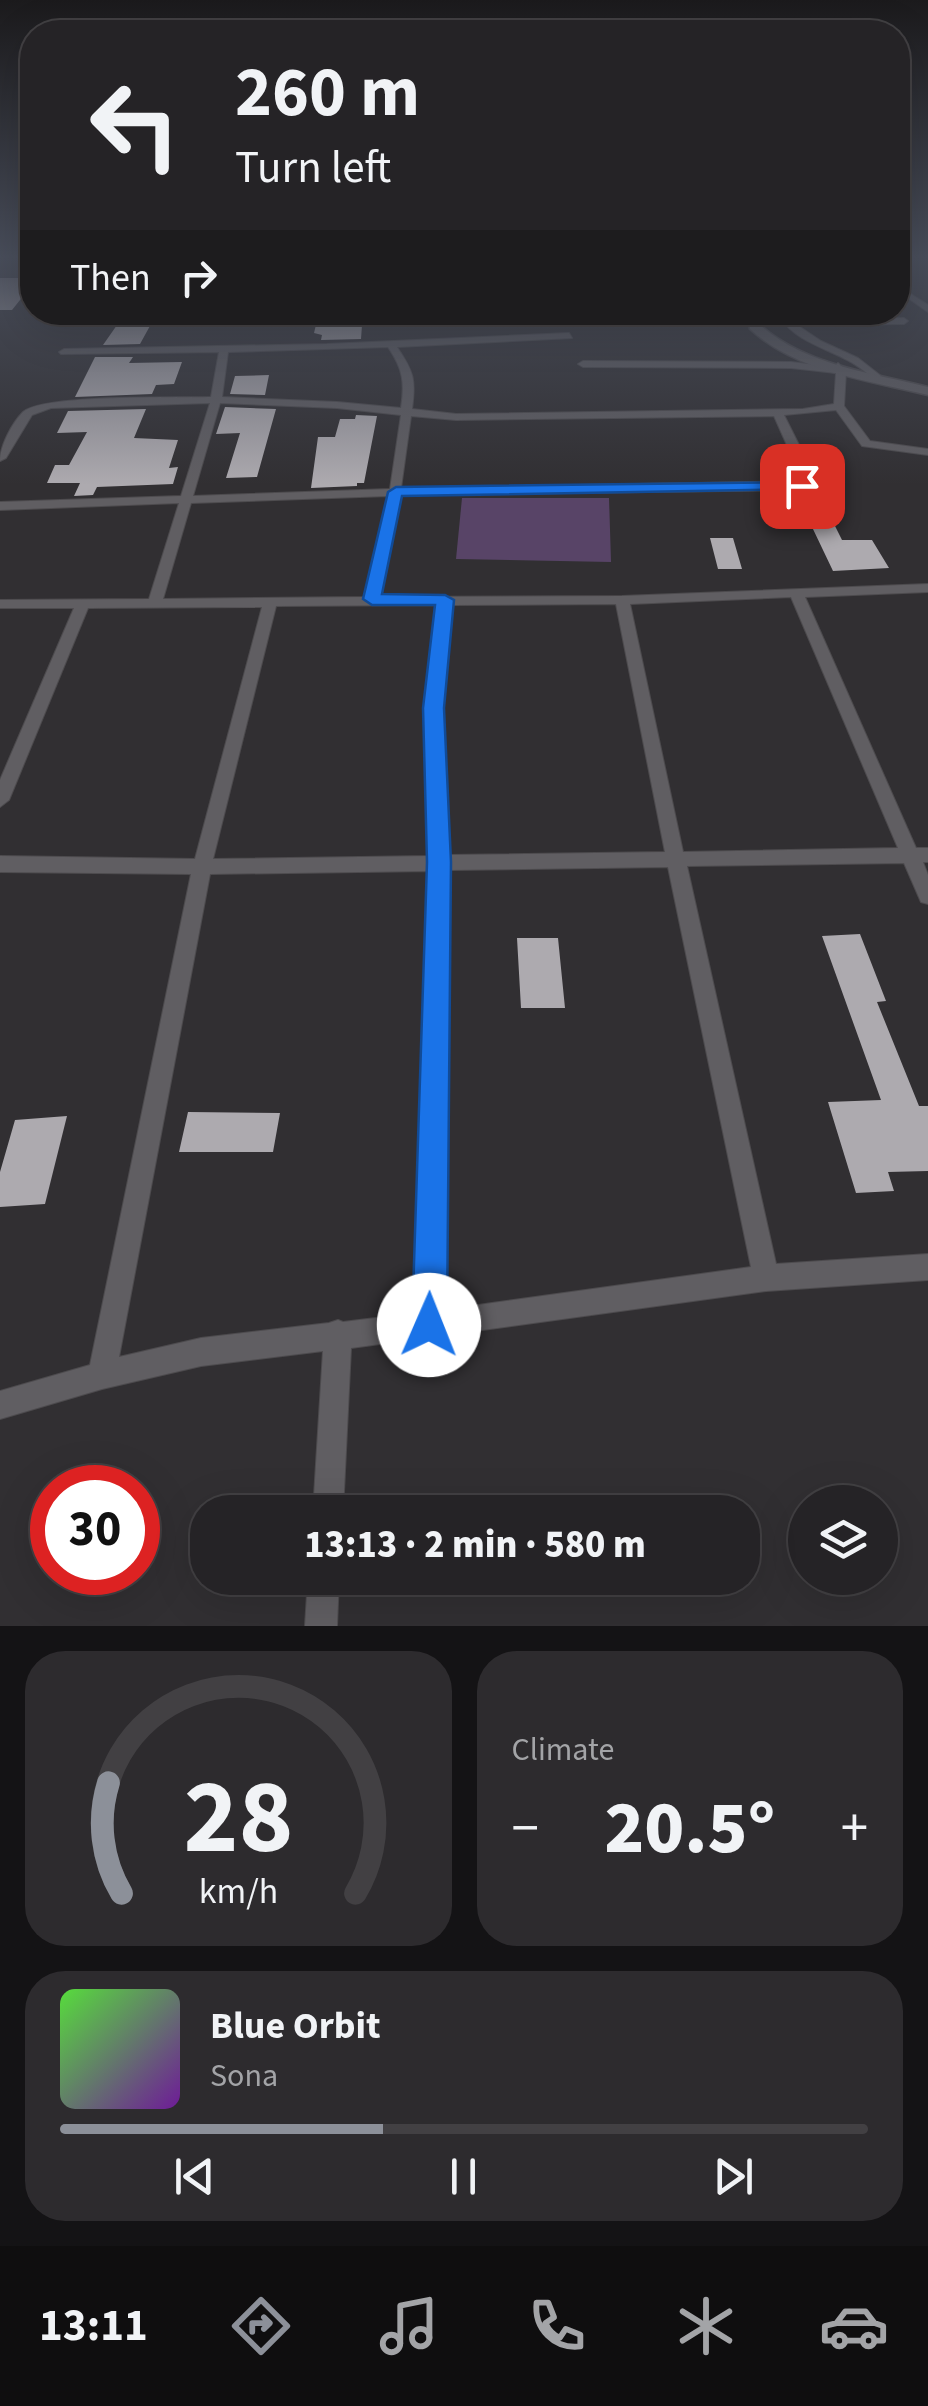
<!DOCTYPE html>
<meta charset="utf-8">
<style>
:root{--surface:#252326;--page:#2d2b2e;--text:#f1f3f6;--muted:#a3a4a7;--line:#424043;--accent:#8c9099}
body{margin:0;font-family:"Source Sans 3",sans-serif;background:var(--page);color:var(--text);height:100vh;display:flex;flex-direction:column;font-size:38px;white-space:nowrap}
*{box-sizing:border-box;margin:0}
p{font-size:32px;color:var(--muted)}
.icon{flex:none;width:55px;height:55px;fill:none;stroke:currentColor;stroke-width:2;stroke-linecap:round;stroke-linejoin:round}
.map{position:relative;height:1626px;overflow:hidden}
.sheet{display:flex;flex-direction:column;gap:25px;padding:25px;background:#141315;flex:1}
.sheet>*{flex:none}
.hud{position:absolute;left:20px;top:20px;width:890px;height:305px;border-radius:40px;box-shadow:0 10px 40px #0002,0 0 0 2px var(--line);background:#252326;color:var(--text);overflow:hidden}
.controls{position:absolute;left:788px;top:1485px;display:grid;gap:20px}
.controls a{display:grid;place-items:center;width:110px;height:110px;border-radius:50%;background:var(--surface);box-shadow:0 10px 40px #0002,0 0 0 2px var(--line);font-size:50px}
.speed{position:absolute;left:30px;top:1465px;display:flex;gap:20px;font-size:50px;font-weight:700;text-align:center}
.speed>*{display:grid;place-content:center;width:130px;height:130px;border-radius:50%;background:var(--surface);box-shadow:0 10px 40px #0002,0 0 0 2px var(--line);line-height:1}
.speed .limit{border:15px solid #d22;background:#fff;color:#111}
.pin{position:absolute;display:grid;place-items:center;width:85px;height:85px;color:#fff;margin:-42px;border-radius:20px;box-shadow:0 5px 15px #0006}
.me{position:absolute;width:110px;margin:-55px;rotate:1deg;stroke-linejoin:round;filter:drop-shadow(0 0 8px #0008)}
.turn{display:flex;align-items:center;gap:35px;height:210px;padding:0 50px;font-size:45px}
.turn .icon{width:130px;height:130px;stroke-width:2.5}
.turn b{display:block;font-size:70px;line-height:85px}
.then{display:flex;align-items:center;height:95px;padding:0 50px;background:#0003;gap:20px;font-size:38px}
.big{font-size:75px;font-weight:800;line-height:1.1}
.sheet .card{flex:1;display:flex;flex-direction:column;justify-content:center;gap:15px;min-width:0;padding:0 35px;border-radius:40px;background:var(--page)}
.sheet .dial{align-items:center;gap:0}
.dial svg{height:260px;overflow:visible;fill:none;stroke:var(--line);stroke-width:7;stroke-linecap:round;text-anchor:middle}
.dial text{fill:var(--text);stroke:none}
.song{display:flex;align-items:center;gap:30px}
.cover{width:120px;height:120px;border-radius:15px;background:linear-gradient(135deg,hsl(110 70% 55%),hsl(280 70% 35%))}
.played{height:10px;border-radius:5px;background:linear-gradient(90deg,var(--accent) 40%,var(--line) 40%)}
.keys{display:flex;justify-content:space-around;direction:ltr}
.heat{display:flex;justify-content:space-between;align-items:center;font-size:55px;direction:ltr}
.sheet .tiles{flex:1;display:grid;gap:25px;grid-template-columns:1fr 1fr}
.card:last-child{grid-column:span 2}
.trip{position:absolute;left:190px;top:1495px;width:570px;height:100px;border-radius:40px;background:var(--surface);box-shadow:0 10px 40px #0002,0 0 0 2px var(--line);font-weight:800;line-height:100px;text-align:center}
.tabs{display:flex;height:160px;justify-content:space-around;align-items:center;background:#0f0e0f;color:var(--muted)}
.tabs .icon{width:70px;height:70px}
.tabs .active{color:var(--accent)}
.tabs b{font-size:45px;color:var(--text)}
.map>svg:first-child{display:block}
.green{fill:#584467}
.building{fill:#adaaaf}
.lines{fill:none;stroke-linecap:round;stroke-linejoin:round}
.minor-casing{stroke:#4d4b4e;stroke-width:2}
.secondary-casing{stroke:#4d4b4e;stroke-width:3}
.minor{fill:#605e62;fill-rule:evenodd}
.secondary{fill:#605e62;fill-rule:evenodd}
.route{fill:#1a73e8;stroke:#114b97;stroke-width:2.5}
</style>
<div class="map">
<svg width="928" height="1626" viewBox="0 0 928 1626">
<rect width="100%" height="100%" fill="#312f32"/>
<path class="green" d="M462,498H609L611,562L456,559Z"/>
<path class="building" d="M0,278H32V285L12,310H0Z
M319,312H347L346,325H362L361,339L321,340L322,335L314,333Z
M124,315H156L140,344L103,345Z
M95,357H133L129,363L182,362L174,384L156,385L152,394L75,397Z
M269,375L265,395L230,394L235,376Z
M225,407L276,409L257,477L226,478L240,433L216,434Z
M146,409L134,438L178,440L169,468L178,467L173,484L97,487L93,495L74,496L80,483H47L55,465H69L87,432L57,433L68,411Z
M356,415L377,416L364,483H357V486L311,488L318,437H335L340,419H355Z
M802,506H825L842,540H872L889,568L833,571Z
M710,538H733L742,569H718Z
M860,934L886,1001L877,1002L919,1106H928V1171L888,1172L894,1191L856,1193L828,1102L881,1100L822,936Z
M517,938H558L565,1008H521Z
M188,1112L280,1113L273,1152H179Z
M67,1116L45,1204L0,1207V1172L15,1120Z"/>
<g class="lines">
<defs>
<path id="minor" d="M898,286L928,305V312L898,291Z
M600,312L753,318L757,321L753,324Z
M785,315L792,320L904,318L908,321L904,324L797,325L821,341L858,358L881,376L876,379C867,374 859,366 849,361C826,348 795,341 781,318Z
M569,333L572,338L397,347C414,372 416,380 412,409L456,414L803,409L834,404L836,373L791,368L583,367L578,364L583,361L791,362L834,367L838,363L846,371L844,406L870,441L928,449V455L862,446L836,410L784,415L814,475L813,485L802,490L400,495L379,597L622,596L928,584V592L805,597L916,848H928V862H923L928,875V904L921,902L904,863L687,866L776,1264L928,1254V1280L766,1291L351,1348L343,1512H313L323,1351L201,1366L102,1389L0,1419V1391L90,1365L191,874L0,872V856L195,859L262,607L88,608L9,800L0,807V780L74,608H0V600L149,599L179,503L0,510V502L181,496L210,403L51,408L32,415L6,458L0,461C0,446 12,423 23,412C42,394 179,398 211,397L219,352L61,354L59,352L64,349L327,344ZM388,347C403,369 405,382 401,408L337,402L222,397L228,352ZM220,403L337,408L401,415L390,489L193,496ZM411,416L456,420L774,416L803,481L401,488ZM388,496L365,597L163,599L191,503ZM791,597L898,848L683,852L630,604ZM616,604L665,852L448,855L441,708L451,605ZM437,605L425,708L430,856L213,859L276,606ZM668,867L751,1267L442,1310L448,870ZM430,871L416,1313L343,1322L338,1320L329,1323L201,1338L119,1357L210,874Z
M308,1578H339L337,1626H305Z"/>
<path id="secondary" d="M748,312H760V325C805,365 872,373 928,387V395C868,380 797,372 750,329Z"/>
</defs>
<use href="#minor" class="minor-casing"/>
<use href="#secondary" class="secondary-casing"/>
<use href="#minor" class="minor"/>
<use href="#secondary" class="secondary"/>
</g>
<linearGradient id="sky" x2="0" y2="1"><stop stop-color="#1b1a1c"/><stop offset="0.53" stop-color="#484d5a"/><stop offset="1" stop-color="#484d5a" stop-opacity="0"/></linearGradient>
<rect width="928" height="485" fill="url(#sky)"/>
<path class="route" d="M802,482L809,486L807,489L402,496L382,594L445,595L454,600L444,708L451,862L447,1325L441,1337L429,1342L417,1337L412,1325L427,862L423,708L435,605H372L363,599L388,492L396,487Z"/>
</svg>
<div class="controls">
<a><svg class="icon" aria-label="layers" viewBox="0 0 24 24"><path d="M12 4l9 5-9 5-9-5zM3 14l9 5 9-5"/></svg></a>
</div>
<div class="speed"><div class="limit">30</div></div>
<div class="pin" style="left:802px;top:486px;background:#d93025"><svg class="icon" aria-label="arrive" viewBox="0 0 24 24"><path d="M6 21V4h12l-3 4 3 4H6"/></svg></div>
<svg class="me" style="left:429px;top:1325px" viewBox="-20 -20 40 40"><circle r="19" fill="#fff"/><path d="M0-13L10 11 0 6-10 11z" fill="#1a73e8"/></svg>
<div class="trip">13:13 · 2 min · 580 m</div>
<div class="hud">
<div class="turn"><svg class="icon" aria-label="left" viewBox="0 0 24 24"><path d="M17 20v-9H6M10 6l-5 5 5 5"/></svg><div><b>260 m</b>Turn left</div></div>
<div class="then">Then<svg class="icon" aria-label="right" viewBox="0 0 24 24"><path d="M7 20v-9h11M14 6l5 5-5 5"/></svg></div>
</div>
</div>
<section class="sheet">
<div class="tiles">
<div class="card dial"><svg viewBox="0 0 100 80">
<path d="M14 69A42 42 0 1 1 86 69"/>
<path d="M14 69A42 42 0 0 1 10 35" stroke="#8c9099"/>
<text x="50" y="56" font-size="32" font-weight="700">28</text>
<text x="50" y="72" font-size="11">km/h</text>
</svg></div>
<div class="card"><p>Climate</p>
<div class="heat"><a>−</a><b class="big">20.5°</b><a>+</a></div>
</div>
<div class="card">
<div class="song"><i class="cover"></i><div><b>Blue Orbit</b><p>Sona</p></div></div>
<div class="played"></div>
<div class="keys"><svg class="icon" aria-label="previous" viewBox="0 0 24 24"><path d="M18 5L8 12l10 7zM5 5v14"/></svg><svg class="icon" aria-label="pause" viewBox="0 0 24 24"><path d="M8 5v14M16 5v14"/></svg><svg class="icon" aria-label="next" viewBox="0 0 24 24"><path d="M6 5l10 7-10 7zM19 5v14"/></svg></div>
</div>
</div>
</section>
<nav class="tabs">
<b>13:11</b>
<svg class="icon active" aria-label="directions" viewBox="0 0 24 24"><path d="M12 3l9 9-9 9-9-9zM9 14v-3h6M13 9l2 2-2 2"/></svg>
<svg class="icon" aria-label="music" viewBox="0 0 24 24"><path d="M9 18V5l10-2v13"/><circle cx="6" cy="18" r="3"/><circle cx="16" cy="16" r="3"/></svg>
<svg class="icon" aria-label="phone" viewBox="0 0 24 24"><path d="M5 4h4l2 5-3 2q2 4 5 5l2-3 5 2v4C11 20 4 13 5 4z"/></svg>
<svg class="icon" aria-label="climate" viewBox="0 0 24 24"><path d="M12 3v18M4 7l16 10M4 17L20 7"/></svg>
<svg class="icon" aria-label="car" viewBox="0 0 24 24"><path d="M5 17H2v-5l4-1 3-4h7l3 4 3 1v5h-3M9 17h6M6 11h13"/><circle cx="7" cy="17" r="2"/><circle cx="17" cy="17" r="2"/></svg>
</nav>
